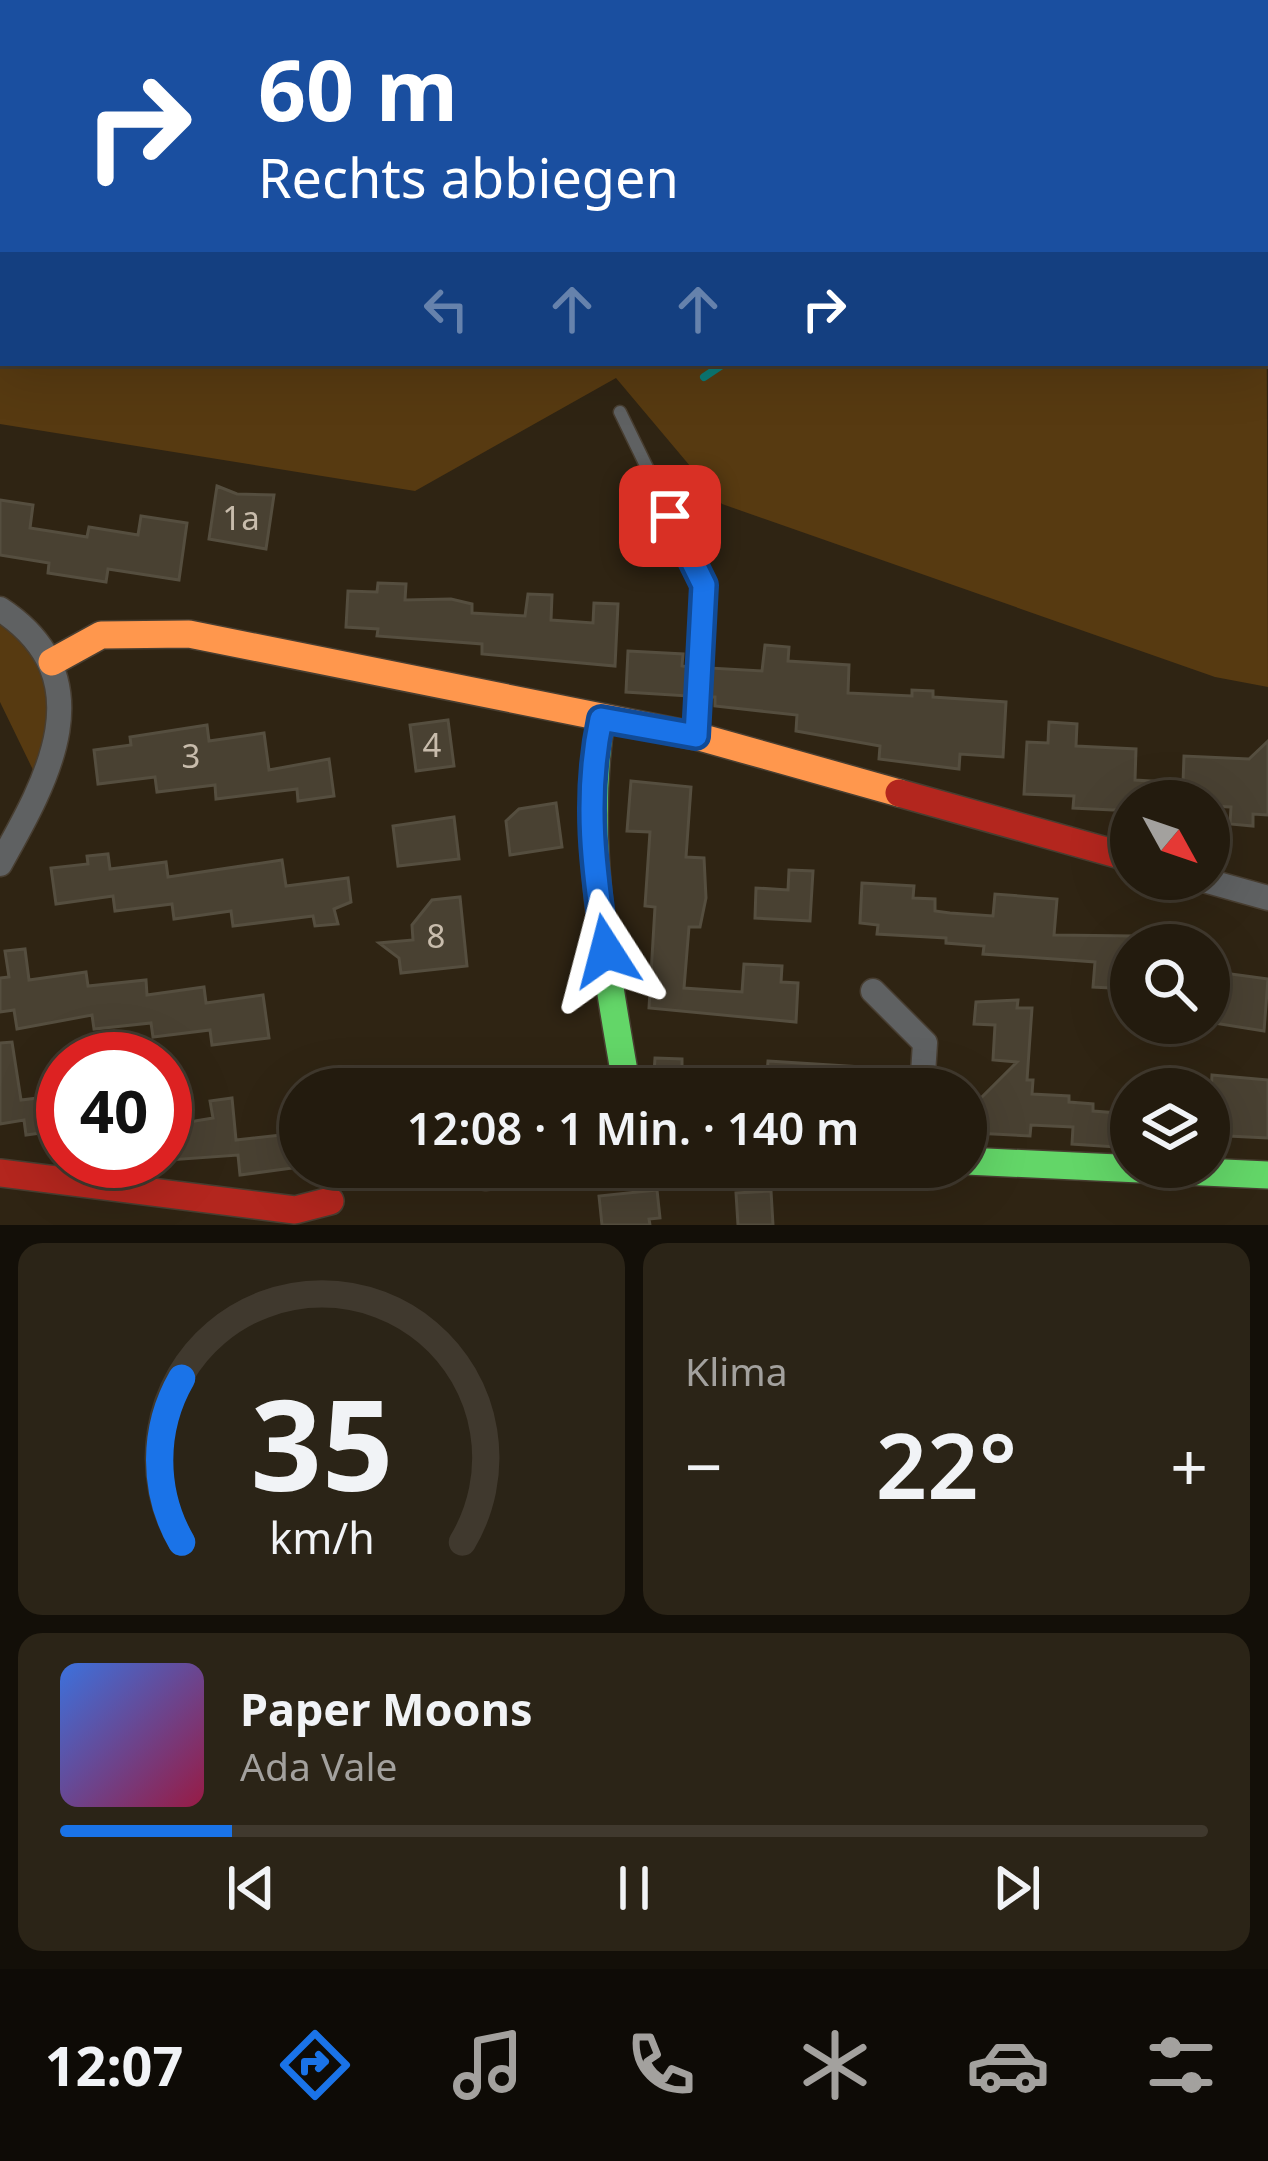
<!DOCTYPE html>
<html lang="de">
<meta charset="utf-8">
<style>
:root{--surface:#231b0e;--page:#2b2417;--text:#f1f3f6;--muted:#a3a19e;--line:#40392e;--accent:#1a73e8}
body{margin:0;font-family:"Noto Sans",sans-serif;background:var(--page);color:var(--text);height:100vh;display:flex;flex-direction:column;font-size:45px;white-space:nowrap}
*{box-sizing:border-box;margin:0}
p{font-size:39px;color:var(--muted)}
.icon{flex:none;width:66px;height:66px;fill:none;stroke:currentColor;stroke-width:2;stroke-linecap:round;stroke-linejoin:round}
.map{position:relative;height:1225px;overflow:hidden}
.sheet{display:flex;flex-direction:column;gap:18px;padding:18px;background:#130f08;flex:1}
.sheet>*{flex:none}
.guide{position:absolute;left:0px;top:0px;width:1269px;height:366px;box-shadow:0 12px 48px #0002,0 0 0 3px var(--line);background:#1a4fa0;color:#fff;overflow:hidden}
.needle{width:78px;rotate:130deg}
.tools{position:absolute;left:1110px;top:780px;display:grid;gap:24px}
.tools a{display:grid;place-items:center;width:120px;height:120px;border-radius:50%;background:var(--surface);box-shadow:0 12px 48px #0002,0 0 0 3px var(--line);font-size:60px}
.speed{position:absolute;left:36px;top:1032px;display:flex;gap:24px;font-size:60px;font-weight:700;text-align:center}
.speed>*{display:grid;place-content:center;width:156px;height:156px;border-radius:50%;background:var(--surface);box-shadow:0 12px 48px #0002,0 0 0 3px var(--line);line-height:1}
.speed .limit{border:18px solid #d22;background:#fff;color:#111}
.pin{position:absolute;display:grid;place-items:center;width:102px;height:102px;color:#fff;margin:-51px;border-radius:24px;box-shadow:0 6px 18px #0006}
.me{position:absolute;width:132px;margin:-66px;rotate:351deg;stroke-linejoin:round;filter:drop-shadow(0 0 9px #0008)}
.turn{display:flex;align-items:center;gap:42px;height:252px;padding:0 60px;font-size:54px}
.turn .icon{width:156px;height:156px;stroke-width:2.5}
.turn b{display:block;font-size:84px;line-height:102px}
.lanes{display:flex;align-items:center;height:114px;padding:0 60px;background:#0003;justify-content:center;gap:60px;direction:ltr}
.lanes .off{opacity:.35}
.big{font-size:90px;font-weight:600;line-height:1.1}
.sheet .tile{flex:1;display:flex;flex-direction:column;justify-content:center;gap:18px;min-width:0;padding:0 42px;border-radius:24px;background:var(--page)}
.sheet .dial{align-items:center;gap:0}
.dial svg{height:312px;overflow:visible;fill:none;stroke:var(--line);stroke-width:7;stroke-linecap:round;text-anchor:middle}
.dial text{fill:var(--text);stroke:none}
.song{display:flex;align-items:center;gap:36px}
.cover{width:144px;height:144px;border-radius:18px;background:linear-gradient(135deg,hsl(220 70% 55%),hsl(340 70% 35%))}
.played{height:12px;border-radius:6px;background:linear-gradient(90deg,var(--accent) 15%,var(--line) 15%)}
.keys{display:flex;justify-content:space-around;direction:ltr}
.heat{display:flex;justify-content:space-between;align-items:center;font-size:66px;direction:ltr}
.sheet .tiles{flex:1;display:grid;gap:18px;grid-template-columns:1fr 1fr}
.tile:last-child{grid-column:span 2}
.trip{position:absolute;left:279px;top:1068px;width:708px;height:120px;border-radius:60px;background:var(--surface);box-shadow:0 12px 48px #0002,0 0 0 3px var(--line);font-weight:600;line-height:120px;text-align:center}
.menu{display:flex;height:192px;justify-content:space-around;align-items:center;background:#0e0b06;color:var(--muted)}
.menu .icon{width:84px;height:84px}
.menu .on{color:var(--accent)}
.menu b{font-size:54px;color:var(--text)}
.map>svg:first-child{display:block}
.green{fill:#573a11}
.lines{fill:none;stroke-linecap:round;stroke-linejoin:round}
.stream{stroke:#0b7a75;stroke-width:8}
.building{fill:#494132;stroke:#554e3f;stroke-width:3}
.lane-casing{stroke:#483e31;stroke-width:15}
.street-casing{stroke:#483e31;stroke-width:27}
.fast-casing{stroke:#483e31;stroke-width:30}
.slow-casing{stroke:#483e31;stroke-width:30}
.jam-casing{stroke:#483e31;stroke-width:30}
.lane{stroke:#5f6162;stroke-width:12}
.street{stroke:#5f6162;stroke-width:24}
.fast{stroke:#63d668;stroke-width:27}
.slow{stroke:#ff974d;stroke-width:27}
.jam{stroke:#b3261e;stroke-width:27}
.route-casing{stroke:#114b97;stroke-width:30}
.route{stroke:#1a73e8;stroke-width:21}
.labels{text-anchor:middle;stroke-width:10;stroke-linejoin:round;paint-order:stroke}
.number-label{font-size:33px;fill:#c8bcac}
</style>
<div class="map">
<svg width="1268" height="1225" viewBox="0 0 1268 1225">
<rect width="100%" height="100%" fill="#2f2413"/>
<path class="green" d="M0,0L666,3H3V363H1266V165L1268,687L1215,677L722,504L616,378L415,491L0,424Z
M0,622C60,671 51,706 35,774L0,702Z"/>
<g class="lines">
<path class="stream" d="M1266,17L1268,16
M704,377L725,363"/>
</g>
<path class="building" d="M217,486L237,494L274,495L266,549L209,539Z
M0,500L33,505L30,528L87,537L89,527L138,535L141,516L187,523L179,580L108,569L106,582L48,573L49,563L0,555Z
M378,583L406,584L405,600L451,599L472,604V613L525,616L528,594L552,595L551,620L593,623L594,603L618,604L615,666L482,654V644L377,636L378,629L346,627L348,591L377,592Z
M765,645L789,647L788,661L849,665L848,693L912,696V690L933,691V697L1006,702L1003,757L960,754L959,769L879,759L880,746L796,731L797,715L715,706V697H709L710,668L762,671Z
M628,651L683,654L682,666L689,667L688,696L626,692Z
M448,720L454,766L416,771L410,725Z
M1049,722L1077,724L1076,746L1136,749L1135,780L1183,783L1184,756L1249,759L1268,741V815L1253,814V826L1230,824L1231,807L1209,806V801H1131V808L1113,810L1073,808L1074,796L1024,794L1027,742L1048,743Z
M207,725L209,741L264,733L269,770L329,759L334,796L298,801L297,789L216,799L215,785L157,792L155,777L98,784L94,750L131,745L130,737Z
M631,781L691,787L686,857L704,858L706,898L700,927H689L684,988L742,992L744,964L782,966L781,982L798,983L796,1022L649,1008L655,907L645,906L650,832L627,831Z
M556,803L562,847L510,855L506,821L519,809Z
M454,817L459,859L398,866L393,826Z
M108,854L110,869L166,862L168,877L282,860L286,886L348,878L351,902L334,909L338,924L315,926L313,916L233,926L231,911L174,919L172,904L115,911L113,896L56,904L51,868L88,864L87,856Z
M789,870L813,871L810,921L755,918L756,888L788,890Z
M862,883L914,886L913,898L935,899V911L950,913L993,916L995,894L1057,899L1054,935L1133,936L1129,989L1093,987L1095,962L983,954L984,946L946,943V938L877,934L878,925L860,923Z
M460,897L467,966L401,973L399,958L379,943L413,940L412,925L432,900Z
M25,949L29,980L86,972L88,986L146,980L147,995L204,987L206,1003L263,995L269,1038L212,1045L210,1030L153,1037L151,1023L94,1029L92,1015L17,1029L14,1010L0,1012V978L9,977L5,951Z
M1209,971L1268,979L1264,1031L1214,1023Z
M1018,1000L1017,1008H1032L1027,1080H1033L1032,1094L1069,1096V1102L1093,1104V1111L1131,1114V1148L1072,1144L1073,1127L1031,1125L1030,1136L975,1133L977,1102L1017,1062L993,1060L995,1025L974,1024L976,1002Z
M12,1042L21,1100L63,1095V1130L26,1135L24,1120L0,1124V1043Z
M655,1058L682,1059V1068L749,1072V1089H653Z
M768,1061L877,1068L875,1089H766Z
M1212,1075L1268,1080V1138L1209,1135Z
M232,1098L236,1140L300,1133V1167L240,1175L238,1155L169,1160L165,1126L213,1118L210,1101Z
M657,1190L660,1218L649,1219L650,1225H602L599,1196Z
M771,1191L773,1225H738L736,1193Z"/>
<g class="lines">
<defs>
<path id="lane" d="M620,412L704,585L696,735"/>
<path id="street" d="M0,609C105,678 48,779 0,864
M1200,879L1268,898
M873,991L925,1043L922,1089
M485,1178L579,1167"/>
<path id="fast" d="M1266,130L1268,131
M601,719C582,845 606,965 627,1089
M966,1161L1268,1175"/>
<path id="slow" d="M52,662L101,635L189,634L696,736L899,793"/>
<path id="jam" d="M1070,0L1075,3
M899,793L1131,858
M0,1173L295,1210L330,1201"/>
</defs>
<use href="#lane" class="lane-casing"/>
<use href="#street" class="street-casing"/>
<use href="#fast" class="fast-casing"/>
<use href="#slow" class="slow-casing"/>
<use href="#jam" class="jam-casing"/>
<use href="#lane" class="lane"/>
<use href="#street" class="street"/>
<use href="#fast" class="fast"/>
<use href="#slow" class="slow"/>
<use href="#jam" class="jam"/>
</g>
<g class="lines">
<defs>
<path id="route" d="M606,951C594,872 584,798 601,719L696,736L704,585L670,516"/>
</defs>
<use href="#route" class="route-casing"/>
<use href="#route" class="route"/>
</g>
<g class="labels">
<g class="number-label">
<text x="241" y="530">1a</text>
<text x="432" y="757">4</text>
<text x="191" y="768">3</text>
<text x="436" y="948">8</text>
</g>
</g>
</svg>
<div class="tools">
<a><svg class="needle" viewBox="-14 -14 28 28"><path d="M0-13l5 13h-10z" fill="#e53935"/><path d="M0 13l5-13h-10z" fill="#a3a19e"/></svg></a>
<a><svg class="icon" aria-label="search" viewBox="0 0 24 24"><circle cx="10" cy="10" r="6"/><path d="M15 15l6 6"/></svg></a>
<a><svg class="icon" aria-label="layers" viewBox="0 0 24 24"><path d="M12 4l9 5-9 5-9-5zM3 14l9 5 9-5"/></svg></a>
</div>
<div class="speed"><div class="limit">40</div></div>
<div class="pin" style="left:670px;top:516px;background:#d93025"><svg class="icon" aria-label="arrive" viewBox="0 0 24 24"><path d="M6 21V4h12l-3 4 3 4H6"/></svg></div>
<svg class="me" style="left:606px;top:951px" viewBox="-20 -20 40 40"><path d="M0-17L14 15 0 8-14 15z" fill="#1a73e8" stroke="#fff" stroke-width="4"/></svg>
<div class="trip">12:08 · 1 Min. · 140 m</div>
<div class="guide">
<div class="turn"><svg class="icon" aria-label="right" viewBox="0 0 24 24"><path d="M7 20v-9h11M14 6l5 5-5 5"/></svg><div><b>60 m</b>Rechts abbiegen</div></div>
<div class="lanes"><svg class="icon off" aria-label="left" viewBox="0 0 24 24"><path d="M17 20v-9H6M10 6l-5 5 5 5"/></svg><svg class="icon off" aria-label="ahead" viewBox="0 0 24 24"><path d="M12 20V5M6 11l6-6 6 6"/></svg><svg class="icon off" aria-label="ahead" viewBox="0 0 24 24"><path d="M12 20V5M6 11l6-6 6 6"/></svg><svg class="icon" aria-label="right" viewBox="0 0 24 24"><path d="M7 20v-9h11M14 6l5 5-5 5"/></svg></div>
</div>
</div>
<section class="sheet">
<div class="tiles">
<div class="tile dial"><svg viewBox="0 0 100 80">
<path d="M14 69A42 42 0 1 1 86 69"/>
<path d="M14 69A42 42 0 0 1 14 27" stroke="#1a73e8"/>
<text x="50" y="56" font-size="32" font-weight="700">35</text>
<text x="50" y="72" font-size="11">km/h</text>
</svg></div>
<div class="tile"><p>Klima</p>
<div class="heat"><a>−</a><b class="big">22°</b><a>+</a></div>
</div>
<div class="tile">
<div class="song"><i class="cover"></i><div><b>Paper Moons</b><p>Ada Vale</p></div></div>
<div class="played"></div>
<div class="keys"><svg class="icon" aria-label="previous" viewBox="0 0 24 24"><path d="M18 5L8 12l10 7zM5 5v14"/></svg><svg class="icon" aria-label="pause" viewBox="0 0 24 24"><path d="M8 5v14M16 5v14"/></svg><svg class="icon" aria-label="next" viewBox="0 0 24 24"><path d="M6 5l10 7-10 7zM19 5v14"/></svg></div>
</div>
</div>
</section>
<nav class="menu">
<b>12:07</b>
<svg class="icon on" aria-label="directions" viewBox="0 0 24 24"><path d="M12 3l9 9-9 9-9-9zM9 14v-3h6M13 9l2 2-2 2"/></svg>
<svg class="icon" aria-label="music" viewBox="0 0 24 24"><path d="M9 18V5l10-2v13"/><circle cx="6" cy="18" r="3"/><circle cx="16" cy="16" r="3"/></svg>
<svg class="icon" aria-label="phone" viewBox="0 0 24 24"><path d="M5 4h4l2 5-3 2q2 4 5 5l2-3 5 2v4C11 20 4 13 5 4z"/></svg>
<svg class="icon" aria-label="climate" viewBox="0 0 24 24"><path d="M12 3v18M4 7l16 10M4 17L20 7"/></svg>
<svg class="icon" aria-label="car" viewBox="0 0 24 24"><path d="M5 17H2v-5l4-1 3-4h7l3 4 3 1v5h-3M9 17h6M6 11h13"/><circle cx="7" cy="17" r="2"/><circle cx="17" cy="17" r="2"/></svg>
<svg class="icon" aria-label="filters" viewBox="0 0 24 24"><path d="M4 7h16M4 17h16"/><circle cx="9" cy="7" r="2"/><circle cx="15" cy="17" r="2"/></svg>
</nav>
